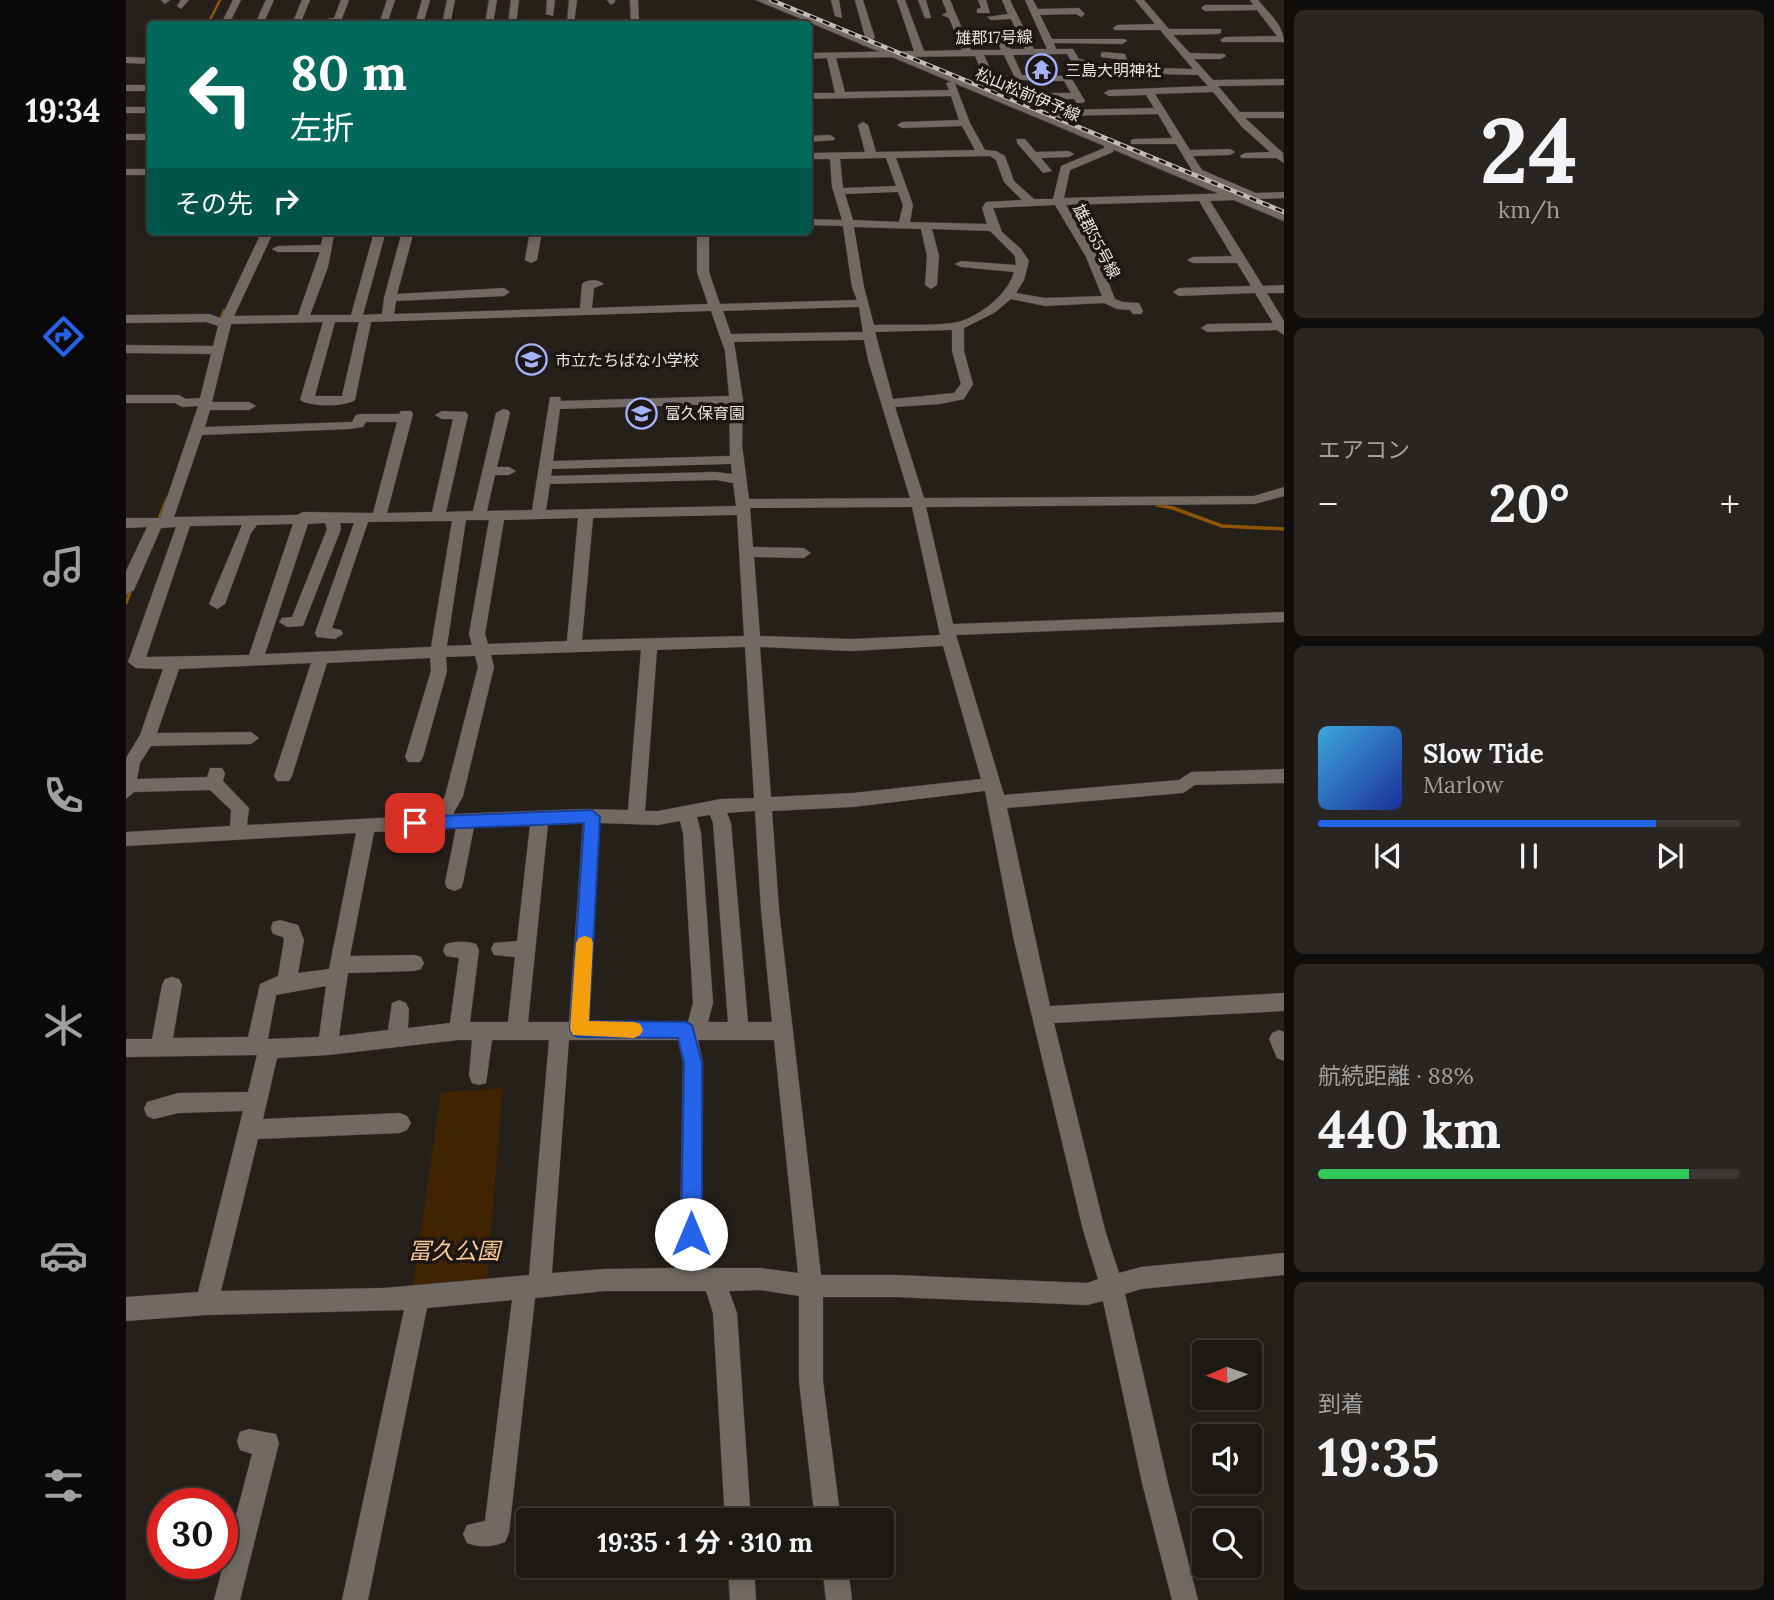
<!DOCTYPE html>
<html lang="ja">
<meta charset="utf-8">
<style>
:root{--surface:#1c1814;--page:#292522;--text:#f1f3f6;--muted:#a0a0a0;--line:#3a3734;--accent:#2563eb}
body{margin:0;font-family:Lora,"Noto Sans JP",serif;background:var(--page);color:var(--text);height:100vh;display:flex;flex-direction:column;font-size:26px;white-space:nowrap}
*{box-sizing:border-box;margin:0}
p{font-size:23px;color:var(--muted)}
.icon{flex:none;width:38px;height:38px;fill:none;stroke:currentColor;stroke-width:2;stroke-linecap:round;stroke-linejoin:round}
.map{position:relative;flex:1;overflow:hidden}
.drawer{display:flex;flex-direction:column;gap:10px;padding:10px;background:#0f0d0b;width:490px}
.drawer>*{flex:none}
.hud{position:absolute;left:21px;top:21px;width:665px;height:214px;border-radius:7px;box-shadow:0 4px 10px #0003,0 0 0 2px var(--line);background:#00695c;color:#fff;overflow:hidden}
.needle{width:46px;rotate:268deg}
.controls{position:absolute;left:1066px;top:1340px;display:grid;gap:14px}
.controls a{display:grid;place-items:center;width:70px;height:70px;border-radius:7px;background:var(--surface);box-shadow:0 4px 10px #0003,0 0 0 2px var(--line);font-size:35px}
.speed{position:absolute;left:21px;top:1488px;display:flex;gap:14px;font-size:35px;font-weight:700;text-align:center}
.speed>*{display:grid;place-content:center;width:91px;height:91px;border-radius:50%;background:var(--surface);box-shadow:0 4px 10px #0003,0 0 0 2px var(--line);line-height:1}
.speed .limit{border:10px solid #d22;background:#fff;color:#111}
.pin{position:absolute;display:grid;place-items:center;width:60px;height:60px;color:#fff;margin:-30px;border-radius:14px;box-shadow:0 4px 10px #0006}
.me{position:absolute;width:77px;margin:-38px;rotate:0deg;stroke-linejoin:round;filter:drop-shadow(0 0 5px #0008)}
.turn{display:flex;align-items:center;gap:24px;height:147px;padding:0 28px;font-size:32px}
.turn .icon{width:91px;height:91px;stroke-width:2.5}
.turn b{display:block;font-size:49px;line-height:60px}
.then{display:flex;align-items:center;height:66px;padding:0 28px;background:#0003;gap:14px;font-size:26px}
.big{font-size:52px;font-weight:700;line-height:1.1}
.drawer .tile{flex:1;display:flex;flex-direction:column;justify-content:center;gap:10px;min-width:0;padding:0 24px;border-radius:10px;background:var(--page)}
.drawer .dial{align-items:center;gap:0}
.dial b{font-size:91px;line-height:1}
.song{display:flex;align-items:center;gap:21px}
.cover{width:84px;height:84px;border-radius:10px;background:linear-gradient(135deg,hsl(200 70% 55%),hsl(230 70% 35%))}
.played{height:7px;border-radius:4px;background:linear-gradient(90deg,var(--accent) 80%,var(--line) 80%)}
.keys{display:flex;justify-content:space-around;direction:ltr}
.heat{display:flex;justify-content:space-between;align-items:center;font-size:38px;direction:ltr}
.charge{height:10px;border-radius:5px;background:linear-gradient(90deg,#34c759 88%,var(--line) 0)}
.trip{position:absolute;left:390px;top:1508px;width:378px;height:70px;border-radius:7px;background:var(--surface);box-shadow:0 4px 10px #0003,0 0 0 2px var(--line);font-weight:700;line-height:70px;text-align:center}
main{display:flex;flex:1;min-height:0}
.tab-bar{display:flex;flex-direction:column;width:126px;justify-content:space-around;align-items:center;background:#0b0a08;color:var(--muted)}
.tab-bar .icon{width:49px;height:49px}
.tab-bar .selected{color:var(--accent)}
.tab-bar b{font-size:32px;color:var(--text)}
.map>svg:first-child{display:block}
.green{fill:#402300}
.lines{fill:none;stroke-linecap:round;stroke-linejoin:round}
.stream-far1{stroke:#8e5503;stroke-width:2.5}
.stream{stroke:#8e5503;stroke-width:3.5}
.minor-casing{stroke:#3f3a36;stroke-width:1}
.secondary-casing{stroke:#3f3a36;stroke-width:2}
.minor{fill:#716a64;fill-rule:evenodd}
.secondary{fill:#716a64;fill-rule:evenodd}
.rail-casing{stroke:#c0bcb8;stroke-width:4.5}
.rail{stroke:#1c1712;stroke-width:2.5;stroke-dasharray:7;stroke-linecap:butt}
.route{fill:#2563eb;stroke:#184099;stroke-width:2}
.slow{fill:#f59e0b}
.labels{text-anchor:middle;stroke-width:7;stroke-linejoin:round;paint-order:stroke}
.far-street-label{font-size:16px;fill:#e8e4e0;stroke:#1c1712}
.far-poi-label{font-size:16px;fill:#e8e4e0;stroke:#1c1712;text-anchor:start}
.near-park-label{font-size:23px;font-style:italic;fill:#fbc998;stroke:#1c1712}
</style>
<main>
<nav class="tab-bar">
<b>19:34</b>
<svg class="icon selected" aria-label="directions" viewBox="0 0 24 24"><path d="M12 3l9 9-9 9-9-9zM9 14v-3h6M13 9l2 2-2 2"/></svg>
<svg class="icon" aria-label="music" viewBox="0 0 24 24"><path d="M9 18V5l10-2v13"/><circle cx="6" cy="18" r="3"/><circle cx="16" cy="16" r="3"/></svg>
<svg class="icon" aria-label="phone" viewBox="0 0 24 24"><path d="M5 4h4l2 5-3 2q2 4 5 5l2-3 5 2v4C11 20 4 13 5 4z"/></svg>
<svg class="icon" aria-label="climate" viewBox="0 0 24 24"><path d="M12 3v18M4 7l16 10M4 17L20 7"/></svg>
<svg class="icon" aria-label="car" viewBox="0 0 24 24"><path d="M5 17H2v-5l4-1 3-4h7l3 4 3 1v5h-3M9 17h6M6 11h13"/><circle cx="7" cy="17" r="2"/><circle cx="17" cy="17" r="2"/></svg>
<svg class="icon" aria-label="filters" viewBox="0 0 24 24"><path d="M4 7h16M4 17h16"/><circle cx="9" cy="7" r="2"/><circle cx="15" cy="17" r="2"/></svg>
</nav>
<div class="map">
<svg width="1158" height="1600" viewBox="0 0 1158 1600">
<rect width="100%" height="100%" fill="#26201b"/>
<path class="green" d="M377,1088L361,1278L355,1285L286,1291L315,1092Z"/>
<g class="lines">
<path class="stream-far1" d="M82,24L94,0
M94,320L98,310"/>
<path class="stream" d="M1031,505L1047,508L1096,526L1158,529
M33,519L41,499
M0,603L6,587"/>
<defs>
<path id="minor" d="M35,0H44L39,4Z
M55,0H63L55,9L51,6Z
M107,0H115L103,24H95Z
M140,0H148L137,24H129Z
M176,0H184L174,24H166Z
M215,0H223L215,21L201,23V19L208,18Z
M261,0H269L261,24H253Z
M296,0H304L297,24H289Z
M321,0H329L324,24H316Z
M363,0H371L367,24H359Z
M385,0H393L390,24H382Z
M421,0H429L427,16L420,14Z
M443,0H451L448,24L441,23Z
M481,0H489V2L485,5Z
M504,0H512L513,24H505Z
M705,0H713L716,18L709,16Z
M729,0H737L749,38L738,46L733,43L739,37Z
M771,0H779L798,51L836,50L823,18L816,15L821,12L816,0H824L845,50H875L868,32L872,29L876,32L885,49H899L885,19L865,20L861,17L882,14L876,0H884L908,49H921L899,0H907L912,9L953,8L959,14L955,17L950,14L914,15L926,39H999L1001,41L996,44L928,43L930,49H947L953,59L959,60L963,66L1067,69L1034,30H988L987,28L991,25L1029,24L1009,0H1018L1043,29H1095V33L1092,34L1047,35L1064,53L1098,54L1100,56L1095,59H1068L1087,80L1158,79V85L1092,86L1114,112H1158V118H1119L1157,153L1158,163L1150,158H1115L1114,156L1119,153L1144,152L1116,127L1087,92L1029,94L1064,150L1104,149L1109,152L1104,155L1067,156L1076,170L1130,193L1158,192V198L1084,201L1137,286L1158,285V293H1141L1158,321V335L1151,330L1081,332L1075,328L1081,324L1147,323L1129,293L1053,296L1047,292L1053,288L1125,286L1111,263H1067L1061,260L1067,257L1106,256L1073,201L940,205L972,257L989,299L997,302L1013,303L1017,311L1015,314H1007L1004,310L991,309L978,303L919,306L885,299L868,313L838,328V351L847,384L838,399L814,404L769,407L798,498L1128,496L1158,487V496L1129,504L800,507L827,624L1158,612V622L830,635L878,795L1053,780L1065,772L1158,769V783L1069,785L1057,793L881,808L924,1006L1158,993V1011L928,1023L979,1230L993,1273L1015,1267L1158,1253V1275L1015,1289L999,1294L1042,1483L1072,1600H1046L1016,1483L977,1301L961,1305L769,1297H697V1381L715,1521H689L673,1381V1296L634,1290L603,1291L611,1313L625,1521H599L587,1313L580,1291H479L409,1298L383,1533L379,1542C366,1547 354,1548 341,1543L337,1534L341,1525L359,1521L386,1300L301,1308L242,1600H216L278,1310L81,1315L0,1321V1297L72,1292L117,1111L52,1113L28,1119L21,1116L18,1109L21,1102L52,1093L122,1092L131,1055L0,1057V1039H26L36,985L39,979L46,977L53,979L56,985L47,1038L122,1037L134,984L152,976L158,940L157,937L147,934L145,928L147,922L154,920L172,925L178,940L172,973L203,969L230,833L0,846V832L104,826L105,810L84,790L8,792L0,799V758L14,735L37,669L10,668L2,662L50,527L35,528L8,590L0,595V571L21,527L0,528V518H34L72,406L56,407L49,403H0V395H53L60,399L74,398L85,354L0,353V345L87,346L92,326L80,322L0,323V315L83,314L95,318L136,231H148L108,316L172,315L194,252H152L146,249L152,246L195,245L198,231H331L325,234L287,235L271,294L378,288L384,292L378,296L270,301L268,314L454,308L456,284C461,279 473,279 478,284L468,288L466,308L582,304L571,272V231H583V272L594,304L731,300L726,287L717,226L682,225V219L716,220L706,187L704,159H682V153L739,152L732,125L737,122L742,125L750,152L849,150L836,126L776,128L771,125L776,122L833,120L825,96L682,99V93H709L701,58L682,59V53L788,51ZM941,54L947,64L953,65L959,72L1072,75L1082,86L983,90L978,93L983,96L1020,95L1028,108L935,110L930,107L925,110L932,116L1032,114L1046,138L1009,139L1005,140V144H1050L1068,174L1113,193L938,198L944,170L987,152L988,145L983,142L979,143L978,148L935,166L927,199H908L888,181L879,156L870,151L859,150L844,123L828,81L820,83L823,90L719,92L710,58L849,56L862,86L867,89L872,86L858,55H878L890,80L938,81L945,93H910L905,96L907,98L948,99L951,103H957L959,101L944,76L896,75L887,55ZM864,156L870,160L878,182L896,200L860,202L856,208L861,224L784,222L787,205L770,158ZM760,158L770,186L717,188L714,159ZM772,192L777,205L773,222L727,220L719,194ZM929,205L960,257L976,296L919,298L890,293L898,280L903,261L895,249L876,232L867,208ZM728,227L795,229L801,256L799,285L805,289L811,285L813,256L806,229L864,231L889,256L890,265L835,261L829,264L835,267L888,272C882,295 850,320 826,323C801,326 774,324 748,325L738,287ZM259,235H275L258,298L256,314L237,315ZM208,236H247L225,315H184L202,267ZM733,307L737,332L605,334L597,311ZM585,311L599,351L603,396L435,401L434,397H424L406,510L361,511L369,475H383L390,471L383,467H371L384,413L382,410L377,409L370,413L347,511L320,512L342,415L340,412L316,411L309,415L316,419H327L306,512L261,513L287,414L285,411H275L273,414H235L230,415L226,422L79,427L84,410H123L130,406L123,402H86L105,324L197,322L174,400C184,407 219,407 229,400L245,322ZM209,322H233L216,396H189ZM826,330V351L835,384L828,393L767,399L749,332ZM738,340L742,360L784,498L623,499L616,445L617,400L608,342ZM603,404L604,456L427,461L434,409ZM240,422H271L247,513L177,512L171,515L48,517L76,435L223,429L237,427ZM605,464L606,474L590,472L425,476L426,469ZM590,480L607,483L610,506L420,510L424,484ZM786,507L814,635L725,639L634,636L628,557L678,558L685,553L678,548L627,547L624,508ZM611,515L618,636L456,640L467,518ZM452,518L441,641L362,644L359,634L378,520ZM340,520H363L343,634L346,645L321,646ZM326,521L305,647L139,654L182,524L199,523L201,529L166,617L156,618L153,622L161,627L177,626L215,529L214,523H228L189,633L191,637L209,639L217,634L215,630L206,628L242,522ZM167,524L123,655L20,657L64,526L116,525L83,604L91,609L99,604L125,533L131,525ZM817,646L855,779L727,793L645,797L634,647L725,651ZM619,647L628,798L595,799L532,811H519L531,650ZM515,650L502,810L458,809L327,814L337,796L368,667L365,655ZM349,656L352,667L319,796L309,815L121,825L123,808L97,781L99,773L96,768H84L81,777L11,779L14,763L25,746L125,744L133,738L125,732L31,733L53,669L185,663L148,776L151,781H163L166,776L201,663L304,658L305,671L279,757L282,762H294L297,757L321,671L320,657ZM859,791L888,941L957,1230L972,1279L961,1283L769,1275H695L653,910L646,811L727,807ZM629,811L635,910L646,1022H622L605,823L601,813ZM584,815L587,823L602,1022H582L587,1003L575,833L571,817ZM554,821L557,833L567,1003L562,1022H463L474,823L532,825ZM457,823L443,1022H402L422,824ZM404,825L391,941L368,943L365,949L368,955L389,957L382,1022H344L353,950L350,944C340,941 330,941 320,944L317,950L320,956L333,958L324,1023L282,1028L283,1009L280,1003L273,1000L266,1003L262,1030L213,1036L222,973L288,971L295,969L298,963L295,957L288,955L224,956L248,832L330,828L319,883L321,888L328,891L335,888L337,883L348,827ZM200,986L193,1037L142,1039L150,995ZM332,1040H346L343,1076L346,1083L353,1085L360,1083L366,1040H423L403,1275L258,1288L95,1291L132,1139L274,1133L281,1130L285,1123L281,1116L274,1113L137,1119L151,1058L202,1055ZM443,1040H552L557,1063L554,1234L548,1268L479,1269L426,1273ZM572,1040H648L672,1273L634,1268H570L576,1234L577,1063Z
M792,0H800L805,18H799Z
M852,0H860L864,13H851V9L855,8Z
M1124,0H1132C1142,12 1158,26 1158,42H1096L1094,40L1099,37L1151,36L1131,10L1079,11L1075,8L1079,5H1127Z
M403,21H409L410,24H402Z
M978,52L999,54L1001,60L996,63L991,59L975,57V53Z
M0,57L24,58V64L0,63Z
M0,85H24V91H0Z
M0,107H24V113H0Z
M24,131V140H0V134H19Z
M704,135L709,138L708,140L682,142V136Z
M891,139H899L910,152L943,151L948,154L943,157L915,158L926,171L917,173L891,143Z
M0,169H24V175H0Z
M72,231H84L77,237L73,236Z
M404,231H416L411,260L405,263L399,260Z
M444,231H492C482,237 454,237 444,231Z
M1153,1030L1158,1032V1061L1151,1058L1143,1039L1146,1033Z
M123,1429L150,1434L153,1443L114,1600H88L126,1454L114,1450L111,1441L114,1432Z
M602,1566H628L630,1600H604Z
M696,1566H722L726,1600H700Z"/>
<path id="secondary" d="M630,0H643L1158,213V221Z"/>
</defs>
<use href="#minor" class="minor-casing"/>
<use href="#secondary" class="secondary-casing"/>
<use href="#minor" class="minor"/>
<use href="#secondary" class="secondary"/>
<defs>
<path id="rail" d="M645,0L1158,212"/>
</defs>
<use href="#rail" class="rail-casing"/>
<use href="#rail" class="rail"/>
</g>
<path class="route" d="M466,810L474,817L463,1021L560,1022L566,1025L576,1063V1234L573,1241L565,1244L558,1241L555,1234L558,1063L552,1038L453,1037L447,1035L444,1029L458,823L289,830L281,823L289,817Z"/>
<path class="slow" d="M459,936L465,938L467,943L463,1021L508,1022L514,1024L517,1030L514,1035L508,1038L447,1035L444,1029L450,943L453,938Z"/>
<defs>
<symbol id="temple-ring" viewBox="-11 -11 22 22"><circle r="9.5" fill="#1c1712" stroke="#a4b2fc" stroke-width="1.5"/><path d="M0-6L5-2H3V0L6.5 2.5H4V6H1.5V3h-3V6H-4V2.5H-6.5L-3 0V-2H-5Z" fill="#a4b2fc"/></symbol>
<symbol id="school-ring" viewBox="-11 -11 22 22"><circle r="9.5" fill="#1c1712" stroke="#a4b2fc" stroke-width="1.5"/><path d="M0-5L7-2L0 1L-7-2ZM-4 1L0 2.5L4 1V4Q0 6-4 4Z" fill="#a4b2fc"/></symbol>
</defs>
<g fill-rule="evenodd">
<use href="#temple-ring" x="898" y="52" width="35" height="35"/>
<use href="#school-ring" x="388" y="342" width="35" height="35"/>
<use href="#school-ring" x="498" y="396" width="35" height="35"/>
</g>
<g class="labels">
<g class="far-street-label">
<text transform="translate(868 37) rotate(-1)" y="6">雄郡17号線</text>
<text transform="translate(902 94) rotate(23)" y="6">松山松前伊予線</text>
<text transform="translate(971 241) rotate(62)" y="6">雄郡55号線</text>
</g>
<g class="far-poi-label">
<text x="939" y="76">三島大明神社</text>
<text x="429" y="366">市立たちばな小学校</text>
<text x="539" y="419">富久保育園</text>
</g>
<g class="near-park-label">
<text x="328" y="1259">冨久公園</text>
</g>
</g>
</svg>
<div class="controls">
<a><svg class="needle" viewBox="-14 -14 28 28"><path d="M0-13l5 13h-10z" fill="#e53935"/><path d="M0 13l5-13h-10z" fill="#a0a0a0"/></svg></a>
<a><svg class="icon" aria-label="sound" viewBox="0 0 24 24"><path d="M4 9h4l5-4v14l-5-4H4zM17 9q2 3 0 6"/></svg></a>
<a><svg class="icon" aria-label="search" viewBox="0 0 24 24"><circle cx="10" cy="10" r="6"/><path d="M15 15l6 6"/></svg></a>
</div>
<div class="speed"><div class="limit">30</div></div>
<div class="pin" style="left:289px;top:823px;background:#d93025"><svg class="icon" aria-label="arrive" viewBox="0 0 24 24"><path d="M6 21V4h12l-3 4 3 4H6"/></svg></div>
<svg class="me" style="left:565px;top:1234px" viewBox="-20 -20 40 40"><circle r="19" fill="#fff"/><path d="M0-13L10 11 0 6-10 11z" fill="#2563eb"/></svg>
<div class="trip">19:35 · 1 分 · 310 m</div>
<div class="hud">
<div class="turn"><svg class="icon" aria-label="left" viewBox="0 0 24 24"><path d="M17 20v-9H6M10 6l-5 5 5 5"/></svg><div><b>80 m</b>左折</div></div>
<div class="then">その先<svg class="icon" aria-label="right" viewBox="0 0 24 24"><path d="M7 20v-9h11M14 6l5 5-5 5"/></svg></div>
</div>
</div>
<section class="drawer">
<div class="tile dial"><b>24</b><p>km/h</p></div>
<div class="tile"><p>エアコン</p>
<div class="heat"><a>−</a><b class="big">20°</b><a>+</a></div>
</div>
<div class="tile">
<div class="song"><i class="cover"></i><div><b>Slow Tide</b><p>Marlow</p></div></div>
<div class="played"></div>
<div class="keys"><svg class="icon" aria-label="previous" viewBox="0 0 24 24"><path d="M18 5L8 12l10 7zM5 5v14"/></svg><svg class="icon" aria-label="pause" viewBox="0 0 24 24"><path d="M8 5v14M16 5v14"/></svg><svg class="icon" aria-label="next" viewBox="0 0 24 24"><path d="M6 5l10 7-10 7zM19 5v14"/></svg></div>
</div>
<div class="tile"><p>航続距離 · 88%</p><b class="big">440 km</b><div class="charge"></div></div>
<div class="tile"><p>到着</p><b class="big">19:35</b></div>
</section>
</main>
